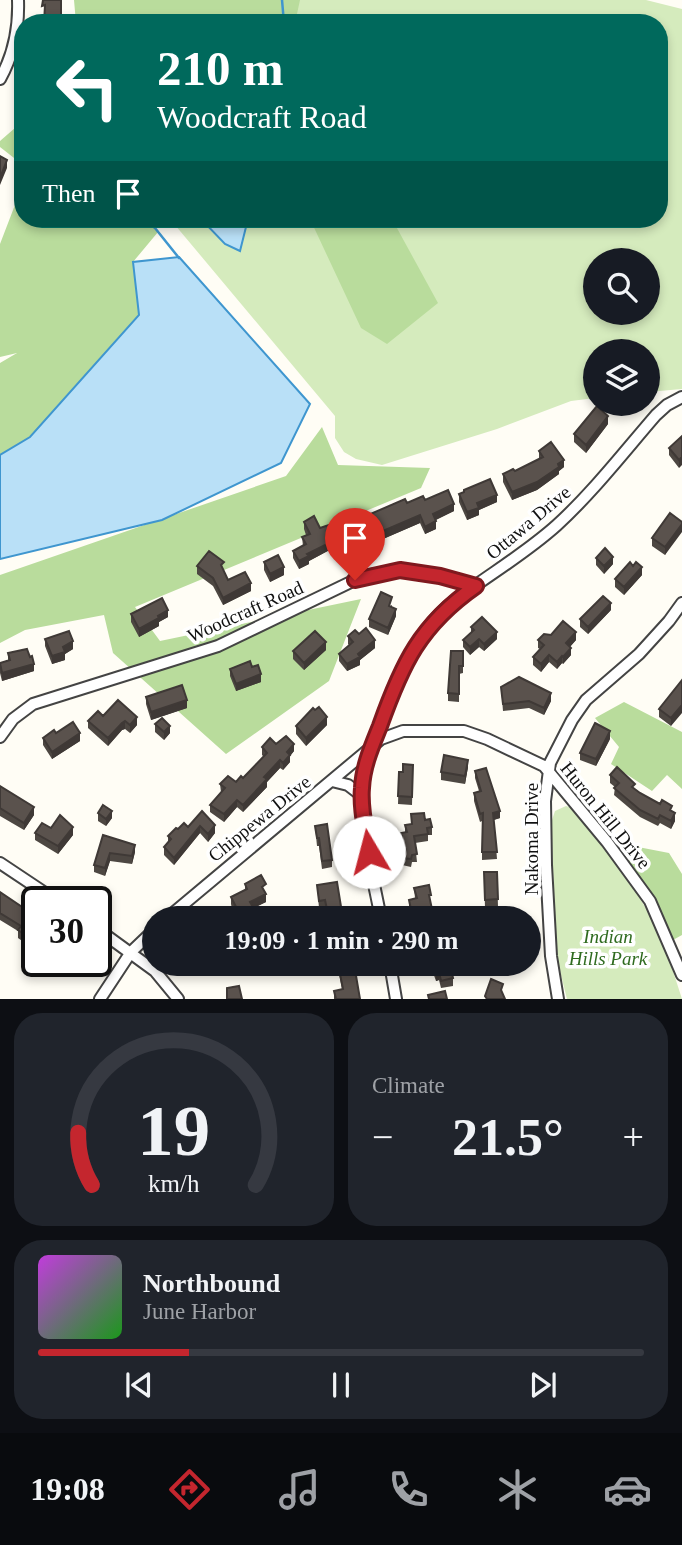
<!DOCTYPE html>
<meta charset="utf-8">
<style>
:root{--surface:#171b24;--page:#20242c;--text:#f1f3f6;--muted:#9ea1a6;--line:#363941;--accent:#c4262e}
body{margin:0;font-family:Georgia,serif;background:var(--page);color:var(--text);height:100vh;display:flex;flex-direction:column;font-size:26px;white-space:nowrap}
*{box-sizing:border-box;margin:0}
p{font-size:23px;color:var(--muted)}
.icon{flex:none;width:38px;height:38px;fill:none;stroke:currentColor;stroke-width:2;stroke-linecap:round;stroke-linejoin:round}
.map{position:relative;height:999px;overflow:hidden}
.details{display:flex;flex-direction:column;gap:14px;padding:14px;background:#0d0f14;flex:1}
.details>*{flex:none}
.guide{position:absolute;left:14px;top:14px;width:654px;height:214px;border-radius:28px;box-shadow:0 4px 10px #0003;background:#00695c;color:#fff;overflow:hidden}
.controls{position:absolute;left:583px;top:248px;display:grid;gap:14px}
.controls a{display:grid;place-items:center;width:77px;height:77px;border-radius:50%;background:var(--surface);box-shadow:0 4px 10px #0003;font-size:35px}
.speed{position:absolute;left:21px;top:886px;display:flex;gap:14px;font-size:35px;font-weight:700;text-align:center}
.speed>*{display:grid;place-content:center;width:91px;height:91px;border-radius:50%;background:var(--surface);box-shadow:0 4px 10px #0003;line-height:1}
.speed .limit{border:4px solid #111;border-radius:10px;background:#fff;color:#111}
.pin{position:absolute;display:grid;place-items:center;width:60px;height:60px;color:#fff;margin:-72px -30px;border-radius:50% 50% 50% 0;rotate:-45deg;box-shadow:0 0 7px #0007}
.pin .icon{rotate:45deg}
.me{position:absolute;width:77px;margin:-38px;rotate:352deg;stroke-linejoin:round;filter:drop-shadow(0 0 5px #0008)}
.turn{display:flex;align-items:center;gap:24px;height:147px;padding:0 28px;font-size:32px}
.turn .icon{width:91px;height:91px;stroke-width:2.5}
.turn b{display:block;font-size:49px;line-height:60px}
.then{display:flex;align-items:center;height:66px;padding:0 28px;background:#0003;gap:14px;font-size:26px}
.big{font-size:52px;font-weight:700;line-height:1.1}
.details .tile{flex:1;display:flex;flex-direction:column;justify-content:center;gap:10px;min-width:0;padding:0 24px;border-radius:28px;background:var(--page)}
.details .dial{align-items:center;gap:0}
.dial svg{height:182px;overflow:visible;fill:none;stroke:var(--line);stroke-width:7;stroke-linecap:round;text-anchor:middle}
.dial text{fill:var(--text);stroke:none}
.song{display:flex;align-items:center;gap:21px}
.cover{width:84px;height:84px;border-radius:10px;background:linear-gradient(135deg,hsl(290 70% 55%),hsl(120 70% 35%))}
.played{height:7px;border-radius:4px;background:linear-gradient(90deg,var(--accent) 25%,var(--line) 25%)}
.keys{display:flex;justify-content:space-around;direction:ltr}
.heat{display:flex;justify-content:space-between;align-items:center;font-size:38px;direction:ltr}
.details .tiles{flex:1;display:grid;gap:14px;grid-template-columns:1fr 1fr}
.tile:last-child{grid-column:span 2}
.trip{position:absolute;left:142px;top:906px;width:399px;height:70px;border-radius:35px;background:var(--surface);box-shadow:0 4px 10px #0003;font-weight:700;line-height:70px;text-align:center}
.tabs{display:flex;height:112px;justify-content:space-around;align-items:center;background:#090b0e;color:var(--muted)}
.tabs .icon{width:49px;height:49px}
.tabs .active{color:var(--accent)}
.tabs b{font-size:32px;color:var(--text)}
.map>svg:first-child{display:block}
.green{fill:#d5ebbd;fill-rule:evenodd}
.forest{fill:#b9dc9c}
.water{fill:#b9e0f7;stroke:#3f96cf;stroke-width:2}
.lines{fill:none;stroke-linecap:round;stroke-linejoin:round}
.stream{stroke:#3f96cf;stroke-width:2.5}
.street-casing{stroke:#444;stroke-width:14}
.street{stroke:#fff;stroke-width:10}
.wall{fill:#4d4742}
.shaded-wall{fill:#3f3936}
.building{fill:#5a524d;stroke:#3f3936;stroke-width:2}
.route-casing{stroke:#7f191e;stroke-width:18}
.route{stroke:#c4262e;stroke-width:12}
.labels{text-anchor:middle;stroke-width:7;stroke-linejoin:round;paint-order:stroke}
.street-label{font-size:19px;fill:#111;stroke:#fff}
.park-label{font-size:19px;font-style:italic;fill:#2f6b1f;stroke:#fff}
</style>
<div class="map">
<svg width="682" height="999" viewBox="0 0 682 999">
<rect width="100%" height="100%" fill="#fffdf5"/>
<path class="green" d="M289,0H646L682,9V389L648,392V352H595V398L571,401L497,429L382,465L356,459L344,452L335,438V416L170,219H660V23H283ZM595,261H648V313H595Z
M566,806L572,808L629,880L661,934L682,999H567L557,959L551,823L555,811Z"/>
<path class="forest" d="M74,0H300L295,23H76Z
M23,121V165L0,147V141Z
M23,184V219H150L158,232L133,262L139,315L30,437L0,455V363L17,353L0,357V244Z
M310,219H392L438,303L387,344L361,328Z
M322,427L338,465L430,468L421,488L135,607L160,641L361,599L329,681L226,754L113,653L104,615L25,630L0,643V575L286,476Z
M624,702L682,732V789L667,775L652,791L611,764L619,747L595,718Z
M638,847L669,853L682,874V935L673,940L629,861Z"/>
<path class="water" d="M201,219H248L240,251L225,244Z
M179,257L310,404L281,463L162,520L0,559V455L30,437L139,315L133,262Z"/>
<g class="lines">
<path class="stream" d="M282,0L284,23
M143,219L155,228L179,258"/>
<defs>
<path id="street" d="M0,79C14,54 19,28 18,0
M0,737L13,719L33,704L218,646L355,580L371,575L400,570L440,576L476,586
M332,781L348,785L361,795
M0,863L57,901
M166,919L381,739L403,731H464L487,739L544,766L607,842L650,901L682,975
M381,919C374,881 359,825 362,788C363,763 375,740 383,717C399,674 417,630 454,601C488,575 525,554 557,525C593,492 624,452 656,415L667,405L682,397
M96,928L155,971L178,999
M390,964L396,999
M100,999L131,952L154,930
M558,999L551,956L546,865L545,801L550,763L572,720L586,700L639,654L669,621L682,603"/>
</defs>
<use href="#street" class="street-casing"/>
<use href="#street" class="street"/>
</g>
<path class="wall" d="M608,424L586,453L574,442V434Z
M682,436L679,468L669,455V448Z
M539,451L564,467L559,471V474L537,490L512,500L503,482V474L515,471L539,459Z
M464,490L497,502L479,510V515L467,520L459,502V494L464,492Z
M425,500L454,511L436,520V529L425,534L420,523L383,539L382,535L350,545V551L340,554L337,546L309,561V564L299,569L293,558V551L303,546L302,537L306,535L304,529V522L320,528L366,516L407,503Z
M682,522L665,555L652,546V538Z
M596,558L613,564L604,574L596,565Z
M264,562L284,575L270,582L264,570Z
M197,566L223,570L228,580L251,591L223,605L213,586L197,574Z
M633,566L642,575L624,595L615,587V579Z
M392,605V607L396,616L388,635L369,627V619Z
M611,610L588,634L580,627V619Z
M131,614L168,617L159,622V626L139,637L131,622Z
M471,627L497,639L484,651L479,647L470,655L463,647V640L471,633Z
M359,634L375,648L360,660V665L347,671L339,661V654L349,645L348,644V636Z
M45,639L73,649L65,654V660L52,664L45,646Z
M538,640H576L570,647L571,655L563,664L562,663L557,669L549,662L541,672L533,665V657L540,649L538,648Z
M326,650L304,670L293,659V651Z
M463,651V673L459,674V702L448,701V693Z
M8,653L34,671L2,681L0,673V663L8,661Z
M252,667L261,682L236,691L230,676V669Z
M682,680L671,726L659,717V709Z
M501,687L551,701L544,715L529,708L503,711Z
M146,697L187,708L151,720L146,704Z
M103,716L137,725L130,733L125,729L122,730L108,746L88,728V721Z
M155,724L170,733L164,740L155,732Z
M327,725L306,746L296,734V726Z
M56,733L80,741L52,759L43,745V738Z
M610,739L596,766L580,760V753Z
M276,744L294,751L290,756V762L283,770L280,768L267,782V787L243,812L237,807L224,822L210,812V805L221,792L220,784L236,782L243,778L264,757L262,755V747Z
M413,765L412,805L398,804L399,772H403Z
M468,767L465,784L441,780V772Z
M475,771L500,818L494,820L497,859L482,860V821L480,822L474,801V793L479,791L475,778Z
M610,775L672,812L675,821L671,829L660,823L658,826L640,817L614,795L615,787L610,783Z
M0,787L34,815L24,830L0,816Z
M202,811L215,833L208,842L200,833L174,865L164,855V847L168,843V836L188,827Z
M98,813L112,818L106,826L98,821Z
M411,814L425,820L432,827V835H428V841L415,843L417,862H412L411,867L402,865L398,857V850L401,844V833L405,832V825L412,824Z
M315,826L332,860V867L322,869L319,846H317Z
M51,828L73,835L58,854L35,840V833Z
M103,835L135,852L132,864L110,861L105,876L94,872V865Z
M484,872H497L498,907L485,908Z
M245,884L266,892L265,893L266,902L253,908L254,917L250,919H234L231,904V897L245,890Z
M317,885L343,919H327L325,907L319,908Z
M414,888L431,902L430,903L434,919H412L409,907V900L415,898Z
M0,892L37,917V942L32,939L28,945L18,938V931L0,920Z
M197,964H225L217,971L214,968L206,974Z
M337,964H354L360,999H334V991L342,989Z
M430,964H445L446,970L453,978V986L441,988L439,980L436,981Z"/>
<path class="shaded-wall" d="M7,160V168L0,185V178Z
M608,416V424L586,453V445Z
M682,457V465L679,468V460Z
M564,460V467L559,471V474L537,490L512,500V492Z
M497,495V502L479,510V515L467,520V512L477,503Z
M454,504V511L433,521V514Z
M420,515V523L383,539V531Z
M436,521V529L425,534V527Z
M682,524V532L665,555V547Z
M382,527V535L350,545V551L340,554V546L348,538Z
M337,539V546L309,561V564L299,569V561L307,554Z
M613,557V564L604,574V566Z
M284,567V575L270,582V574Z
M642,567V575L624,595V587Z
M251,583V591L223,605V598Z
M611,603V610L588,634V627Z
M396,609V616L388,635V628Z
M168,610V617L159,622V626L139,637V629L158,616Z
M497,632V639L484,651V644Z
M576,632V640L566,651V643Z
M479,639V647L470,655V647Z
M375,640V648L360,660V665L347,671V664Z
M73,641V649L65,654V660L52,664V656L63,647Z
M326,642V650L304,670V663Z
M571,648V655L563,664V657Z
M549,655V662L541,672V664Z
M562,656V663L557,669V662Z
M34,664V671L2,681V673Z
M261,674V682L236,691V684Z
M551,693V701L544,715V708Z
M187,700V708L151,720V712Z
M682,705V713L671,726V718Z
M137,717V725L130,733V725Z
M327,717V725L306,746V738Z
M125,721V729L122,730L108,746V738L122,723Z
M170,726V733L164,740V732Z
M610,731V739L596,766V759Z
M80,733V741L52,759V752Z
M294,744V751L290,756V762L283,770V763L287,752Z
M280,760V768L267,782V787L243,812V805L264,777Z
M468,760V767L465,784V776Z
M237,800V807L224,822V814Z
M34,807V815L24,830V823Z
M112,811V818L106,826V819Z
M500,811V818L493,820V813Z
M675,813V821L671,829V821Z
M215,825V833L208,842V834Z
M200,826V833L174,865V858Z
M73,827V835L58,854V846Z
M135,845V852L132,864V856Z
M110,853V861L105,876V868Z
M266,894V902L250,910V902Z
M254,909V917L250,919H237V917Z
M32,932V939L28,945V937Z
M209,964H214V968L206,974V967Z
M217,964H225L217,971Z
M439,972V980L436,981V973Z"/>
<path class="building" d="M43,0H61V23H44L45,5L42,6Z
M0,156L7,160L0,178Z
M597,406L608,416L586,445L574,434Z
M682,436V457L679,460L669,448Z
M551,442L564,460L558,464L559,467L537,482L512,492L503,474L513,469L515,471L543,457L539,451Z
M490,479L497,495L477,503L479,508L467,512L459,494L464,492V490Z
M448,490L454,504L433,514L436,521L425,527L420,515L383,531L382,527L348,538L350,543L340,546L337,539L307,554L309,556L299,561L293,551L306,544L302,537L310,534L304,522L314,516L320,528L365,513L366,516L405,499L407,503L423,496L425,500Z
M670,513L682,522V524L665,547L652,538Z
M605,548L613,557L604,566L596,558Z
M209,551L224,562L221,565L228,580L245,572L251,583L223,598L213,578L197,566Z
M278,555L284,567L270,574L264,562Z
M630,562L633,566L636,562L642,567L624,587L615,579Z
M381,592L392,597L389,606L396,609L388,628L369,619Z
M603,596L611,603L588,627L580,619Z
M162,598L168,610L158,616L159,618L139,629L131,614Z
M482,617L497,632L484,644L479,639L470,647L463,640L474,630L471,627Z
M563,621L576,632L566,643L571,648L563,657L562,656L557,662L549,655L541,664L533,657L544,645L538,640L544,634L551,635Z
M366,628L375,640L358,654L360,657L347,664L339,654L353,642L348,636L355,630L359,634Z
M69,631L73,641L63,647L65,652L52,656L45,639Z
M315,631L326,642L304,663L293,651Z
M27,649L30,657L32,656L34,664L2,673L0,663L10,660L8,653Z
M451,651H463V666H459V694L448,693Z
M250,661L252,667L258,665L261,674L236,684L230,669Z
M519,677L551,693L544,708L529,701L503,704L501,687Z
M682,680V705L671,718L659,709Z
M182,685L187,700L151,712L146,697Z
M118,700L137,717L130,725L125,721L122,723L108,738L88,721L98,711L103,716Z
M319,707L327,717L306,738L296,726L313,708L315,710Z
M162,718L170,726L164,732L155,724Z
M73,722L80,733L52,752L43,738L54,730L56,733Z
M595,723L610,731L596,759L580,753Z
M286,736L294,744L287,752L290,755L283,763L280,760L264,777L267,779L243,805L237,800L224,814L210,805L225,788L220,784L228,776L236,782L241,776L243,778L267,753L262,747L270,738L276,744Z
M444,755L468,760L465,776L441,772Z
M403,764L413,765L412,797L398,796L399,772H403Z
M617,767L635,784L632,787L640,793L660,804L662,800L672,806L670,810L675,813L671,821L660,815L658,819L640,810L614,788L619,783L610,775Z
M486,768L500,811L493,813L497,852H482L483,813L480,814L474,793L481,791L475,771Z
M0,786L34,807L24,823L0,808Z
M103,805L112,811L106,819L98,813Z
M202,811L215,825L208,834L200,826L174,858L164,847L171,839L168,836L176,828L178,829L184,823L188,827Z
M424,813L425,820L430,819L432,827L427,828L428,834L414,836L417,854L412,855L411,859L402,858L398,850L402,842L401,833L407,832L405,825L412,824L411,814Z
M60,815L73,827L58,846L35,833L42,823L51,828Z
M327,824L332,860L322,861L319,838H317L315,826Z
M103,835L135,845L132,856L110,853L105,868L94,865Z
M484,872H497L498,899L485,900Z
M261,875L266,884L262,887L266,894L250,902L254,909L237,917L233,908L236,907L231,897L247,889L245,884Z
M337,882L343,919H329L325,900L319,901L317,885Z
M429,885L431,895H429L434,919H413L409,900L417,898L414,888Z
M0,892L37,917V934L32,932L28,937L18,930L21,926L0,913Z
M338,964H354L360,999H336L334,991L343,989Z
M433,964H445L446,970L451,969L453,978L441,981L439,972L436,973Z
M491,979L503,984L501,990L505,999H487L485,996Z
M239,986L242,999H227V988Z
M445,991L447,999H429L428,995Z"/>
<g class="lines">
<defs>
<path id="route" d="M355,580L400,570L440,576L476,586C420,625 402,664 380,726C372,746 363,766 362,788C360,809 366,831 369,852"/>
</defs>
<use href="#route" class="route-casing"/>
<use href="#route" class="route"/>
</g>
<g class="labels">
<g class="street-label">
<text transform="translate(528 522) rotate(-40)" y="7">Ottawa Drive</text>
<text transform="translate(245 611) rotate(-24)" y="7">Woodcraft Road</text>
<text transform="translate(606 815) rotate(51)" y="7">Huron Hill Drive</text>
<text transform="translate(259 818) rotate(-39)" y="7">Chippewa Drive</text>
<text transform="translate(531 839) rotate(-90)" y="7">Nakoma Drive</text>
</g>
<g class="park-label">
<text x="608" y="943">Indian<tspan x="608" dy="22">Hills Park</tspan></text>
</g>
</g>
</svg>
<div class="controls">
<a><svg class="icon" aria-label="search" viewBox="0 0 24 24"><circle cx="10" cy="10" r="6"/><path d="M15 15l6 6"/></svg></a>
<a><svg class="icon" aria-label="layers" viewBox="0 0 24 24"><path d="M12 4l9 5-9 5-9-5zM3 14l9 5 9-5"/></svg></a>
</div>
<div class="speed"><div class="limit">30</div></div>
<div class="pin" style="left:355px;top:580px;background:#d93025"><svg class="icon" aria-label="arrive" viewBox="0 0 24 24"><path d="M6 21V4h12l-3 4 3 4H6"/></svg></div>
<svg class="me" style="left:369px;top:852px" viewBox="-20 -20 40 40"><circle r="19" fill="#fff"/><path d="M0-13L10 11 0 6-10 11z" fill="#c4262e"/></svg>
<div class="trip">19:09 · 1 min · 290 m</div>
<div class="guide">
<div class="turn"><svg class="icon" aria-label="left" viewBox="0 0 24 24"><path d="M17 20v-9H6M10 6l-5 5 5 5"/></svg><div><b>210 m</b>Woodcraft Road</div></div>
<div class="then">Then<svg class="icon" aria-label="arrive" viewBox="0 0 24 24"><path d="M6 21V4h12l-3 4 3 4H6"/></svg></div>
</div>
</div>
<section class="details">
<div class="tiles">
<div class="tile dial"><svg viewBox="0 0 100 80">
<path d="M14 69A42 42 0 1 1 86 69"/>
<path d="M14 69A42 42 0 0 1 8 46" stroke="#c4262e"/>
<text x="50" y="56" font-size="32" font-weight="700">19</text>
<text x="50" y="72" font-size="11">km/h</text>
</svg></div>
<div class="tile"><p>Climate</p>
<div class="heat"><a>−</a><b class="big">21.5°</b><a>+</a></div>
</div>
<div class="tile">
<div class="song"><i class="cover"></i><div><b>Northbound</b><p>June Harbor</p></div></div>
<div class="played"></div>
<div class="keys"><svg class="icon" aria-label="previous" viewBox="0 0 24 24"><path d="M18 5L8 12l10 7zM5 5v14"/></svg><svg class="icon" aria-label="pause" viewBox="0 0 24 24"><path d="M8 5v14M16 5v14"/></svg><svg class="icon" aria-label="next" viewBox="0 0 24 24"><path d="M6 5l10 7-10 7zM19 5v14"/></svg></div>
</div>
</div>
</section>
<nav class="tabs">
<b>19:08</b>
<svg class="icon active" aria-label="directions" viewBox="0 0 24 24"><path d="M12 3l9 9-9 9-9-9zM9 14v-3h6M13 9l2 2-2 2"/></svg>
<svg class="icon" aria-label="music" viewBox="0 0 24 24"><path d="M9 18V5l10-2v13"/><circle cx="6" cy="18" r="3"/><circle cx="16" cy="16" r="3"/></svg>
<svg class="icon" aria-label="phone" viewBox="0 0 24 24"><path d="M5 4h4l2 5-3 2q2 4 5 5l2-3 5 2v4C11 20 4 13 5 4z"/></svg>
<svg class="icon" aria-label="climate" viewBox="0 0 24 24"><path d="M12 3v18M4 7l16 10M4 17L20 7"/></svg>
<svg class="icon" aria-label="car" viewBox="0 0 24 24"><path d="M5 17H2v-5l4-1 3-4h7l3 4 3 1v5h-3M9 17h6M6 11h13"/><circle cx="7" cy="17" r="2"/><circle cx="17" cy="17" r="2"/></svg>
</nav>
